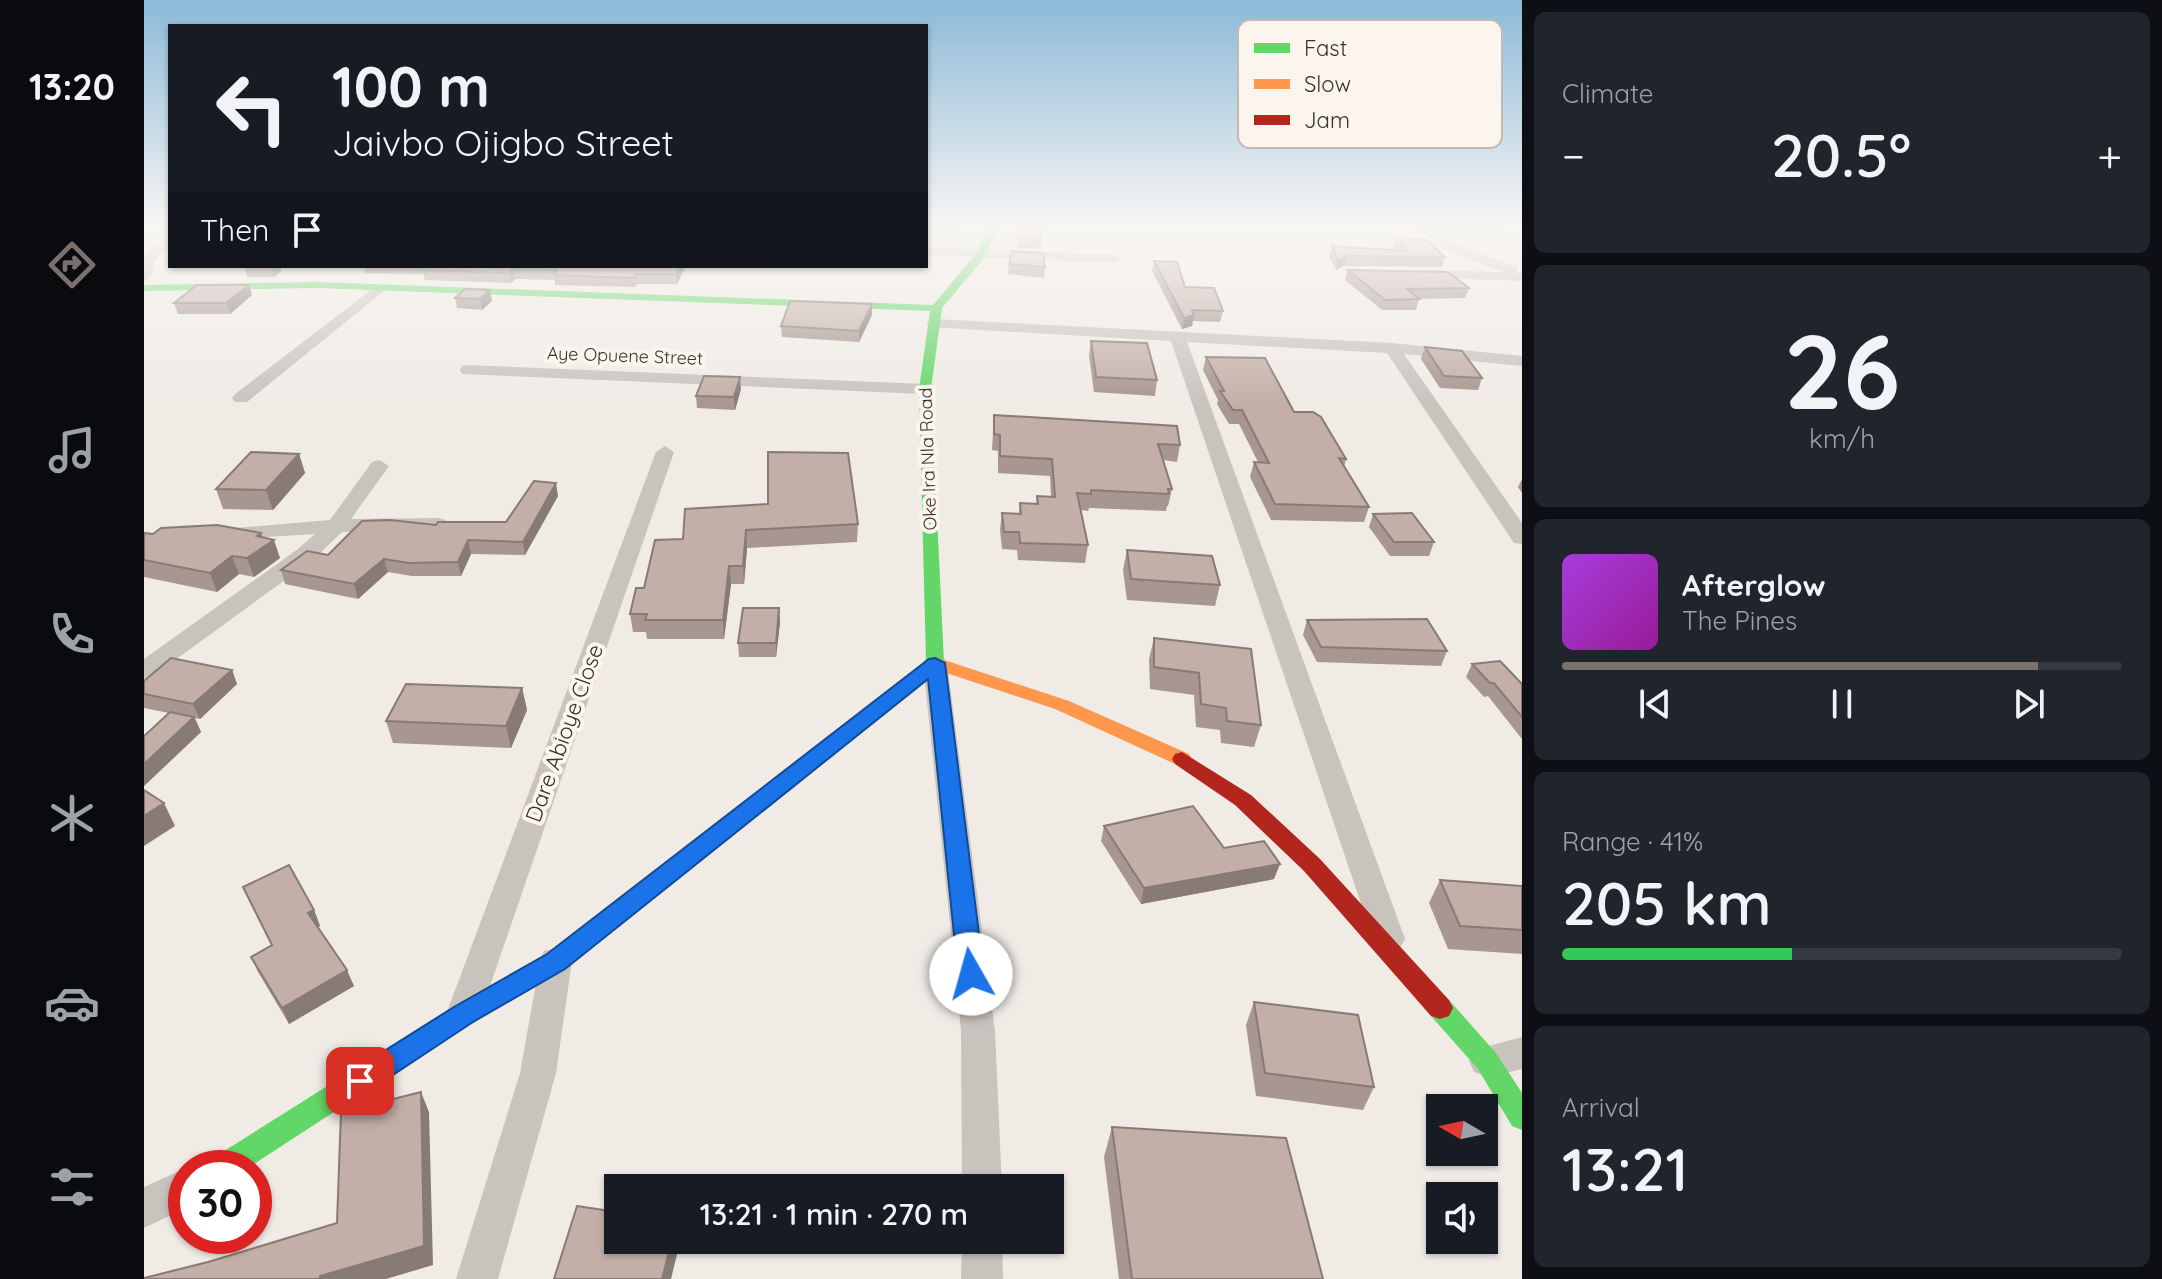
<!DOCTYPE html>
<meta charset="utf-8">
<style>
:root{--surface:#171b24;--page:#20242c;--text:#f1f3f6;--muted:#9ea1a6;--line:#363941;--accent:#7a716c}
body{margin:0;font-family:Quicksand,sans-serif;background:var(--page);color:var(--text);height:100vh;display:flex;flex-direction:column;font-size:30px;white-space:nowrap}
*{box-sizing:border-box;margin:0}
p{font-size:26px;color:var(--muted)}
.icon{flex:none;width:44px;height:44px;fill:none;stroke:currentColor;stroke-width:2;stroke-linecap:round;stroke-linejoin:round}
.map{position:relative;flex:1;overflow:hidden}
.side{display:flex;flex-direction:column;gap:12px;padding:12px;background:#0d0f14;width:640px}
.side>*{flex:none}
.top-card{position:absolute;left:24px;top:24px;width:760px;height:244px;border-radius:0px;box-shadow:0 2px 6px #0004;background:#171b24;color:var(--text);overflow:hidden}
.needle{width:52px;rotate:279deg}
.buttons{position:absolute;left:1282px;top:1094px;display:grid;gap:16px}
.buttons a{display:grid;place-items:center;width:72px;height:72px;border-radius:0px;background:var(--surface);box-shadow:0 2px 6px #0004;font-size:40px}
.speed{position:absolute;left:24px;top:1150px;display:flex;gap:16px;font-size:40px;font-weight:700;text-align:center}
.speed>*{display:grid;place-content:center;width:104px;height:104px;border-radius:50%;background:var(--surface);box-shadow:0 2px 6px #0004;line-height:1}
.speed .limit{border:12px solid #d22;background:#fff;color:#111}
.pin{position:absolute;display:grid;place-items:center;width:68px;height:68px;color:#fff;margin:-34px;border-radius:16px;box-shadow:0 4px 12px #0006}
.me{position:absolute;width:88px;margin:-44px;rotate:353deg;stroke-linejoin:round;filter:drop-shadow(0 0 6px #0008)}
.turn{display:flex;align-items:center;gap:28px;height:168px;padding:0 32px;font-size:36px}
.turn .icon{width:104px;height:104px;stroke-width:2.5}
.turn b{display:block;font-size:56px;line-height:68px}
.then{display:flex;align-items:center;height:76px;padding:0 32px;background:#0003;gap:16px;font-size:30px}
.big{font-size:60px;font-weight:600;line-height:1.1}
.side .tile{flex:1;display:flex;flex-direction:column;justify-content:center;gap:12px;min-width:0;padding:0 28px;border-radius:12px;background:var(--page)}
.side .dial{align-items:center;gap:0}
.dial b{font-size:104px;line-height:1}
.song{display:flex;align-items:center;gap:24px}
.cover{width:96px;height:96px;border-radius:12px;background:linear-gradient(135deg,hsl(280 70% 55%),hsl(300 70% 35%))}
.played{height:8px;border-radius:4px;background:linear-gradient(90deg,var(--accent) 85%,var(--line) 85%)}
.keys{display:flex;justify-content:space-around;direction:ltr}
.heat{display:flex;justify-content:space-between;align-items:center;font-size:44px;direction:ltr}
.charge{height:12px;border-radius:6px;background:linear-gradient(90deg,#34c759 41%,var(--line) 0)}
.trip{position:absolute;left:460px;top:1174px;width:460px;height:80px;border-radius:0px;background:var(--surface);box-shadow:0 2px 6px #0004;font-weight:600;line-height:80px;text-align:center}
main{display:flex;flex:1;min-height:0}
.menu{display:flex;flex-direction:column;width:144px;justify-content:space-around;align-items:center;background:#090b0e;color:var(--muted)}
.menu .icon{width:56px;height:56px}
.menu .on{color:var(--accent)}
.menu b{font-size:36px;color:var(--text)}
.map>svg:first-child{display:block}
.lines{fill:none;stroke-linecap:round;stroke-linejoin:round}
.street{fill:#c9c3be;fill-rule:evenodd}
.fast{fill:#63d668;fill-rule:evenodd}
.slow{fill:#ff974d;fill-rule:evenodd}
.jam{fill:#b3261e;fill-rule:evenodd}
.wall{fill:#a89690}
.shaded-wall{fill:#887a75}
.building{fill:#c3afa7;stroke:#887a75;stroke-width:2}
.route{fill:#1a73e8;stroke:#114b97;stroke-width:2}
.labels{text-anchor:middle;stroke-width:8;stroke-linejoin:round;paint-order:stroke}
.far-street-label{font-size:18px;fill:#3b302b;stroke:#fbf5ee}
.street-label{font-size:22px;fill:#3b302b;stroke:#fbf5ee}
.key{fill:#fbf5ee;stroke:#c1bab4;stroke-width:2}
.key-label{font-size:22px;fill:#3b302b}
</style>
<main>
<nav class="menu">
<b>13:20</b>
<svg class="icon on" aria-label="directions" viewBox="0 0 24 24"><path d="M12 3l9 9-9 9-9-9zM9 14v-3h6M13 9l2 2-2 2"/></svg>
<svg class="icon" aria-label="music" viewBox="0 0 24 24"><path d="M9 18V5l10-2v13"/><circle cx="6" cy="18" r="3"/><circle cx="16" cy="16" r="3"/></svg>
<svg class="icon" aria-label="phone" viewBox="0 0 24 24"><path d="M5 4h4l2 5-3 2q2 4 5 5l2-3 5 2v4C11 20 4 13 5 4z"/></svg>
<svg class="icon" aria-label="climate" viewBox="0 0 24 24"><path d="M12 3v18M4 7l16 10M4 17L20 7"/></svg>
<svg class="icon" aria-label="car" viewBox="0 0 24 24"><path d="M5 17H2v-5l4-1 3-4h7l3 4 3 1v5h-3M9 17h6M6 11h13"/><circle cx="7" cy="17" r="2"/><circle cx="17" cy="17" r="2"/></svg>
<svg class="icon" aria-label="filters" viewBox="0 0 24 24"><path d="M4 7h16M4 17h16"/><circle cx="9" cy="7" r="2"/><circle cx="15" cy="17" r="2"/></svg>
</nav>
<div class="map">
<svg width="1378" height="1279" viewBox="0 0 1378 1279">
<rect width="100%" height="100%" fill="#f0ebe5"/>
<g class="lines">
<path class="street" d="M1268,226H1366L1360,230L1294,233L1317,247L1373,267V273H1378V281L1270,277V271L1275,270L1361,272L1307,253Z
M26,234V245L10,262L7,277L0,281V256Z
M782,247L971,255L978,259L971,263L782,255Z
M235,284L240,285V291L103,402H91L88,398L91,394Z
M790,319L1248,343L1378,356V366L1260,354L1378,523V544L1370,543L1243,353L1043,342L1261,939L1256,948L1245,952L1234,948L1229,939L1027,341L785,327L782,324Z
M324,365L781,384L790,389L781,394L318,374L316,370L318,366Z
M521,446L530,452L337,1012L332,1022L320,1027L308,1022L303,1012L512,452Z
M235,460L245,466L207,519L294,518L301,520L304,524L301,528L198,532L170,559L9,676L0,679V659L154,549L171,534L75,540L64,534L68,530L186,520L228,462Z
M791,655L800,658L803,663L851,1031L858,1188H818L817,1031L779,663L782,658Z
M412,948L424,951L428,961L412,1073L354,1279H312L376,1073L396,961L400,951Z
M1378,1037V1069L1343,1077L1330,1072L1325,1061L1330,1050Z
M42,1168V1208L0,1228V1187Z
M818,1240H858L859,1279H817Z"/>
<path class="fast" d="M846,226H856L841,257L798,308L787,389L800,663L798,667L421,968L328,1022L104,1168H65L69,1158L310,1006L403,954L782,661L775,389L786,311L174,288L0,291V285L174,282L789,305L832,254Z
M1296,997L1305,1000L1352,1053L1378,1093V1130L1368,1126L1334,1069L1287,1016L1283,1008L1287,1000Z"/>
<path class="slow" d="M791,657L925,701L1045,754L1048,759L1045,764H1031L911,709L784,667L782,663L784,659Z"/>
<path class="jam" d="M1038,752L1107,795L1176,859L1305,1000L1309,1008L1305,1016L1296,1019L1287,1016L1160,871L1091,805L1031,764L1028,759L1031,754Z"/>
</g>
<path class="wall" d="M782,226H813L812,234L782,233Z
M875,226L898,240L897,249L873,248Z
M1251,238L1301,257L1298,267L1200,266L1192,270L1185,256L1188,246L1250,250L1248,248Z
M1010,261L1041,287L1079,311L1076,322L1049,321L1048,326L1038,329L1008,271Z
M865,264L901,267L900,278L864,274Z
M101,266H136L137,271L130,277H103L100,267Z
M220,266H542L533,284H493L491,287L411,285V280L371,279L367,283L281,280L279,274L221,273Z
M1204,270L1325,288L1321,298L1275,299L1272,310H1238L1201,280Z
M105,285L108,295L86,314H34L30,303Z
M311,298L348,301L338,310L313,308Z
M728,304V315L715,342L638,337L637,326Z
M947,341L1013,380L1011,396L950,392L945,356Z
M1281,347L1338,378L1334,390L1296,388L1277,359Z
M1062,357L1150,412L1202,459L1200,467L1225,507L1220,522L1127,520L1106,477L1110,462H1114L1095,424H1085L1073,404L1074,400L1059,370Z
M597,389L591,410L553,408L552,396Z
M850,415L1036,445L1033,462L1019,460L1028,489L1024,506H1023L1022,511L945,508L944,511L937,510L944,545L941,563L874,560L873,550L858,549L856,530L858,513H875L876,503L892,504L893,496L907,497L906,476L854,473V451L848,450Z
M155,454L161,473L129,510L79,509L72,489Z
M1378,479V493L1374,487Z
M414,496L381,555L327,554L317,576H268L244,572L214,599L141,584L137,570L184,555L292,525L362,522Z
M541,509L714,524L713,542L603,548L600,584H587L580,639H503L502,632H489L486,614L539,539Z
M1229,514L1290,542L1285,556H1246L1225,527Z
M0,533L9,534L117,533L118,537L136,558L110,577L95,574L73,592L0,577Z
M983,550L1076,585L1071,606L983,600L979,570Z
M635,608L636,623L632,657H595L594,643Z
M1163,620L1303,651L1297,666L1173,662L1159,635Z
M1010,638L1107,649L1117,725L1110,747L1077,743L1076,730L1052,727L1050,695L1006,689L1005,659Z
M1328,664L1378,684V739L1344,696L1340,697L1322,677Z
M88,670L93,684L56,719L51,718L57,732L0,786V736L25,713L0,708V681Z
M378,688L383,710L367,748L249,743L242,721Z
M960,826L1080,848L1130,879L997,904L957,841Z
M1296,880L1378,886V954L1304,949L1285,903Z
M99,887L170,910L176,926L174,927L210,986L145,1024L114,972L107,957L128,945Z
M1110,1002L1230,1087L1219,1110L1112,1096L1102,1025Z
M968,1127L1179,1279H975L960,1157Z"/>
<path class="shaded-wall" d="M1203,256L1200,266L1192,270L1194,260Z
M127,266H136L137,271L130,277Z
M536,266H542L533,284L532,274Z
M369,269L371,279L367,283L365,273Z
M105,285L108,295L86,314L82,303Z
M346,290L348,301L338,310L336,299Z
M728,304V315L715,342V331Z
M1050,315L1048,326L1038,329L1040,318Z
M596,377L597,389L591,410L590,397Z
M155,454L161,473L129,510L122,490Z
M412,483L414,496L381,555L379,542Z
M602,530L603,548L600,584L599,566Z
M117,533L121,546L130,540L136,558L110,577L103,558L113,536Z
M324,540L327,554L317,576L314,562Z
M88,556L95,574L73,592L66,573Z
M240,559L244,572L214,599L210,584Z
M585,566L587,584L580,639L579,620Z
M635,608L636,623L632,657V643Z
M88,670L93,684L56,719L49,704Z
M378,688L383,710L367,748L362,726Z
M50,717L57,732L0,786V764Z
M20,803L31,826L0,846V816Z
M1136,864L1130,879L997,904L1000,888Z
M170,910L176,926L171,928L164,913Z
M203,970L210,986L145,1024L138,1008Z
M277,1092L285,1112L289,1265L242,1279H176V1276Z
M528,1240H536V1242L527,1279H518Z"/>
<path class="building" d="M875,226H896L898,240L874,239Z
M1251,238L1282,239L1301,257L1203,256L1194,260L1188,246L1263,251Z
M868,251L899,253L901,267L865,264Z
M1010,261L1033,262L1041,287L1070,288L1079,311L1048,310L1050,315L1040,318Z
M283,266H536L532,274H492L490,278L410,275L413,270L369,269L365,273L279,270Z
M1204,270L1304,272L1325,288L1263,289L1275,299L1241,300Z
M53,285H105L82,303H30Z
M321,289L346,290L336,299L311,298Z
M646,301L728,304L715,331L637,326Z
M947,341L1003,343L1013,380L952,377Z
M1281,347L1318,351L1338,378L1300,376Z
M1062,357L1121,358L1150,412H1169L1177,417L1202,459L1195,458L1225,507L1131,504L1110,462L1125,463L1098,410H1089L1076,391H1080Z
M560,376L596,377L590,397L552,396Z
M850,415L1033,426L1036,445L1014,444L1028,489H1024L1025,494L947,490V494L933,493L944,545L876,543L875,532H860L858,513L877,514L876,503L894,504L893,496L911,497L908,459L856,456V435L850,434Z
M107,452L155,454L122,490L72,489Z
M624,452L704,453L714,524L602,530L599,566H585L579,620H501L503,614H486L492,588H500L511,540L539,539L541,509L624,504Z
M390,481L412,483L379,542L324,540L314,562L265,563L240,559L210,584L137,570L163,551L184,555L218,521L246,520L292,525L294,522H362Z
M1268,513L1290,542H1250L1229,514Z
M73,525L117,533L113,536L130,540L103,558L88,556L66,573L0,560V533L9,534L17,528Z
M983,550L1068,556L1076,585L987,579Z
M599,608H635L632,643H594Z
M1283,619L1303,651L1177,647L1163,620Z
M1010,638L1107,649L1117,725L1083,721L1082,708L1057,704L1055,673L1010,667Z
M27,658L88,670L49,704L0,694V681Z
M1356,661L1378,684V717L1350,683H1346L1328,664Z
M262,684L378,688L362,726L242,721Z
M26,712L50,717L0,764V736Z
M0,790L20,803L0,816Z
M1049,806L1080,848L1120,841L1136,864L1000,888L960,826Z
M145,865L170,910L164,913L203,970L138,1008L107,957L128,945L99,887Z
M1296,880L1378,886V930L1316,926Z
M1110,1002L1214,1015L1230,1087L1121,1073Z
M277,1092L280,1246L176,1276V1279H0V1278L64,1262L193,1223L197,1112Z
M968,1127L1142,1138L1179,1279H988Z
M433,1206L474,1212V1240H528L518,1279H410Z"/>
<linearGradient id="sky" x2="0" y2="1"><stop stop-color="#8bbad8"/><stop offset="0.56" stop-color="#f8f6f3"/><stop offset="1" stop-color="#f8f6f3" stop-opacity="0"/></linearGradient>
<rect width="1378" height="405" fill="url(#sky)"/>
<path class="route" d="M791,658L801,663L840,974L836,982L827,985L818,982L814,974L784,679L421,969L329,1022L226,1090L216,1093L207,1090L203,1081L207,1072L310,1007L403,954L785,659Z"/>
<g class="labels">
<g class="far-street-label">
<text transform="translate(481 356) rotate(2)" y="6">Aye Opuene Street</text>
<text transform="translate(784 459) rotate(-92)" y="6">Oke Ira Nla Road</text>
</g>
<g class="street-label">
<text transform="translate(420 733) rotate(-70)" y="8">Dare Abioye Close</text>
</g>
</g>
<rect x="1094" y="20" width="264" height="128" rx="12" class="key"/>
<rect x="1110" y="43" width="36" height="10" fill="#63d668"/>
<rect x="1110" y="79" width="36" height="10" fill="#ff974d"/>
<rect x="1110" y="115" width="36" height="10" fill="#b3261e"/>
<g class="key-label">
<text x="1160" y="56">Fast</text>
<text x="1160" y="92">Slow</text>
<text x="1160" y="128">Jam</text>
</g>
</svg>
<div class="buttons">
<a><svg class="needle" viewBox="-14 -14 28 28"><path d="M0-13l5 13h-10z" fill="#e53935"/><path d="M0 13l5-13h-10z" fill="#9ea1a6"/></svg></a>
<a><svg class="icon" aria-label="sound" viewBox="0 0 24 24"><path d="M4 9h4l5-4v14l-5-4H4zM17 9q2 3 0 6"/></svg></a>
</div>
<div class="speed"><div class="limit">30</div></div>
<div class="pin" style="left:216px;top:1081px;background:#d93025"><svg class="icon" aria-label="arrive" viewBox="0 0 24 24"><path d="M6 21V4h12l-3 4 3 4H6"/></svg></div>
<svg class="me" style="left:827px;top:974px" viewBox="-20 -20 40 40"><circle r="19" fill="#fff"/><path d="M0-13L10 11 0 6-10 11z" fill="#1a73e8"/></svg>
<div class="trip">13:21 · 1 min · 270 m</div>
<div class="top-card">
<div class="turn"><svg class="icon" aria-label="left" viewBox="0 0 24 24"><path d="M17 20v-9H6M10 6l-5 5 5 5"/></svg><div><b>100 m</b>Jaivbo Ojigbo Street</div></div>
<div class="then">Then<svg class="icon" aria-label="arrive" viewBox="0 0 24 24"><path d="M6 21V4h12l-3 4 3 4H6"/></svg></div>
</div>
</div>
<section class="side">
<div class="tile"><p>Climate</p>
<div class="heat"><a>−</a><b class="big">20.5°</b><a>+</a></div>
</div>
<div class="tile dial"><b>26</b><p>km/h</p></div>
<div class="tile">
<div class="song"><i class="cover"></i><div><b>Afterglow</b><p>The Pines</p></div></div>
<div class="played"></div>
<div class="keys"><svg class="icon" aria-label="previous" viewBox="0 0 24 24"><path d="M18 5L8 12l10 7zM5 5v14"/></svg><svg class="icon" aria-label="pause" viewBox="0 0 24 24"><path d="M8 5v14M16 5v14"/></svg><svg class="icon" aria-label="next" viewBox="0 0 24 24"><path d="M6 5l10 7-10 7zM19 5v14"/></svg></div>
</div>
<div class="tile"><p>Range · 41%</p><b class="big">205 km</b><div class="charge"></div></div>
<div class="tile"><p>Arrival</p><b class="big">13:21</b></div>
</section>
</main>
